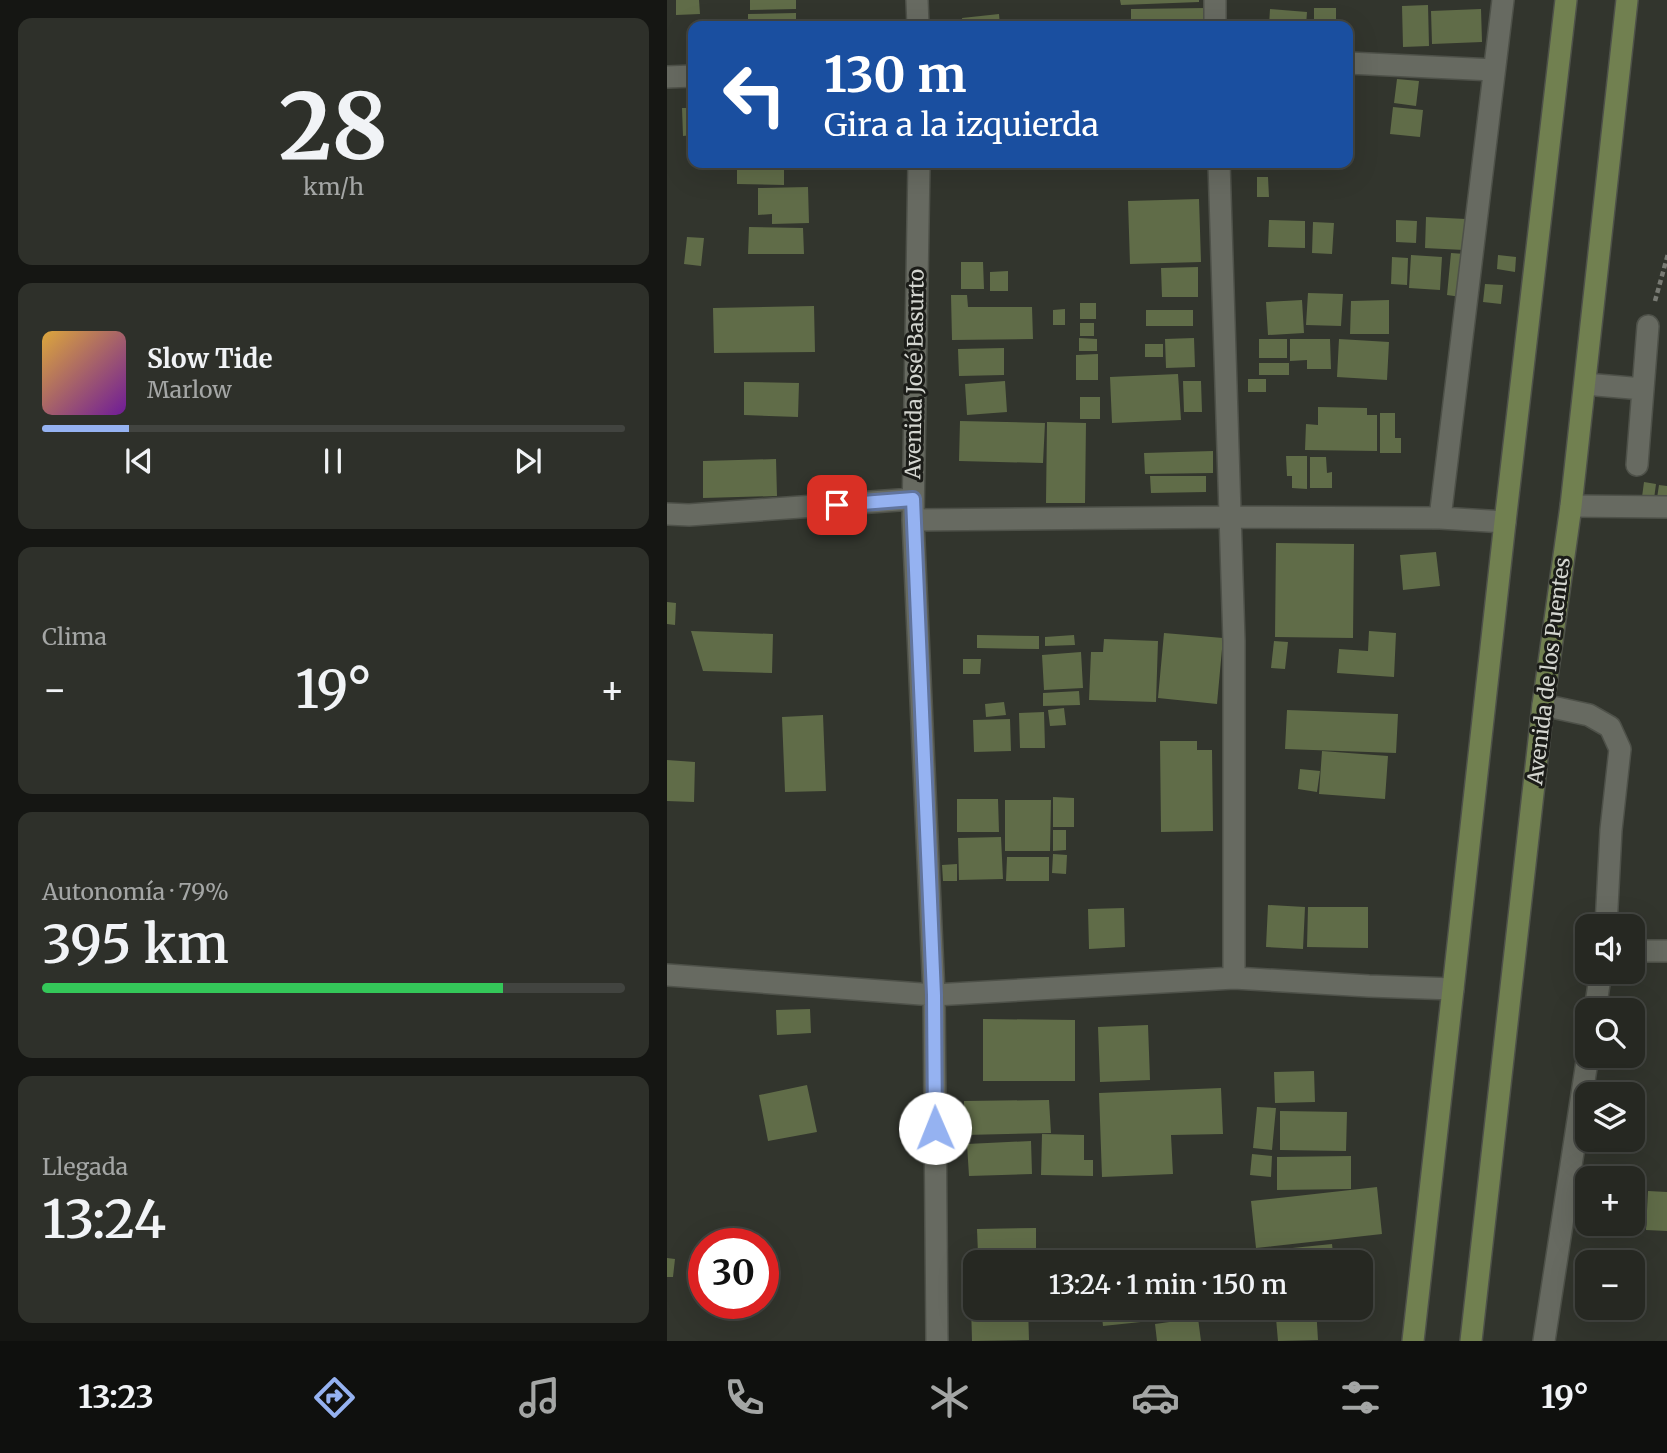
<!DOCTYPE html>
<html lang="es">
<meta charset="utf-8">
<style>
:root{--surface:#262822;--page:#2e302a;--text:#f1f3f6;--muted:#a4a6a5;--line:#424440;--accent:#95b2f1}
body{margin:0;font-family:Merriweather,serif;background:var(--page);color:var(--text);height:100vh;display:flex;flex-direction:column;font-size:26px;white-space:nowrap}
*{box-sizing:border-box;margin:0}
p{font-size:23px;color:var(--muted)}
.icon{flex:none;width:38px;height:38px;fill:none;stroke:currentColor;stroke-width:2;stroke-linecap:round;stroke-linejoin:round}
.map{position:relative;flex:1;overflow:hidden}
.sheet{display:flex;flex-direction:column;gap:18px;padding:18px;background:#151613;width:667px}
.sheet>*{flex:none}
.banner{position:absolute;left:21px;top:21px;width:665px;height:147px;border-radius:14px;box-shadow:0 7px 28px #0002,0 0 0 2px var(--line);background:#1a4fa0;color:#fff;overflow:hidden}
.buttons{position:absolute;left:908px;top:914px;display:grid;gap:14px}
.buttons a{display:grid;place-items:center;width:70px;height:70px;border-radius:14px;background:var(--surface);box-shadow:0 7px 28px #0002,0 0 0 2px var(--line);font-size:35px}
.speed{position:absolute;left:21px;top:1228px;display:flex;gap:14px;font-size:35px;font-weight:700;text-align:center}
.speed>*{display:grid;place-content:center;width:91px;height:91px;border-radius:50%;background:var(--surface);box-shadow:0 7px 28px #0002,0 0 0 2px var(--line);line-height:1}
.speed .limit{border:10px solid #d22;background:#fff;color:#111}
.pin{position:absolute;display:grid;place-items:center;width:60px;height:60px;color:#fff;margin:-30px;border-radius:14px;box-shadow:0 4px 10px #0006}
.me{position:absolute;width:77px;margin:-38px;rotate:359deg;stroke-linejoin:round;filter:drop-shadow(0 0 5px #0008)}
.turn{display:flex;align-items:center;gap:24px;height:147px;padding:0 21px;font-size:32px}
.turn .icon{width:91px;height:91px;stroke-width:2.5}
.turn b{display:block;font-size:49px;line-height:60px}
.big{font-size:52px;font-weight:600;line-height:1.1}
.sheet .tile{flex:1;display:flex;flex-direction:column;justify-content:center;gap:10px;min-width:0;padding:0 24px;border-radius:14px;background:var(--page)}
.sheet .dial{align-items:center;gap:0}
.dial b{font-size:91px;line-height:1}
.song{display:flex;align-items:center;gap:21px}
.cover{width:84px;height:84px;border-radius:10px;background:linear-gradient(135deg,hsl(40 70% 55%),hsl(280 70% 35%))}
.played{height:7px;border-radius:4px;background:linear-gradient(90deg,var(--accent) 15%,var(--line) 15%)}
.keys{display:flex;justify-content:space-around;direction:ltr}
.heat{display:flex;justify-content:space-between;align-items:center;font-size:38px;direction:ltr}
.charge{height:10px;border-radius:5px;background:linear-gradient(90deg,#34c759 79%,var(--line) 0)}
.trip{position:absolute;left:296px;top:1250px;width:410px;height:70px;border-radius:14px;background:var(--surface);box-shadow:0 7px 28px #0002,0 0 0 2px var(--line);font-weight:600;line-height:70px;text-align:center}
.tab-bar{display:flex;height:112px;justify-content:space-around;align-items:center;background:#0f100e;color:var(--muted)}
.tab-bar .icon{width:49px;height:49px}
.tab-bar .selected{color:var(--accent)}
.tab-bar b{font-size:32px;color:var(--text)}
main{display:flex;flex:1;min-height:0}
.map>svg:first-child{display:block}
.building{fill:#606c48}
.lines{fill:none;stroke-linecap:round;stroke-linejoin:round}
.street-casing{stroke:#4e5149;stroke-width:24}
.primary-casing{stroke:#4e5149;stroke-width:24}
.path{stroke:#787a73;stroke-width:4.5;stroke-dasharray:5 3.5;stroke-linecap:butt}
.street{stroke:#676a61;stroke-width:21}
.primary{stroke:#718050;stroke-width:21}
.route-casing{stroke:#61749d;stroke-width:18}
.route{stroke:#95b2f1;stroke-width:12}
.labels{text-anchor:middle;stroke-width:6;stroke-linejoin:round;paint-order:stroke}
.street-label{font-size:21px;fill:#d4d6d0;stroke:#1b1c18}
</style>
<main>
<section class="sheet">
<div class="tile dial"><b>28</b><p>km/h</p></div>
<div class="tile">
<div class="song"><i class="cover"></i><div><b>Slow Tide</b><p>Marlow</p></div></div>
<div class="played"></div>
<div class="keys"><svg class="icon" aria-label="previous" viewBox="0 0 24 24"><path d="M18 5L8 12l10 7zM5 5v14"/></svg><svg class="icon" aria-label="pause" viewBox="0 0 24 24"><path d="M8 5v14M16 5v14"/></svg><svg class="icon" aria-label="next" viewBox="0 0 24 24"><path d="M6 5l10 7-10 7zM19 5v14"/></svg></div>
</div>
<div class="tile"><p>Clima</p>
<div class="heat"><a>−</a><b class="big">19°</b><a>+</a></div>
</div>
<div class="tile"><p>Autonomía · 79%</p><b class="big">395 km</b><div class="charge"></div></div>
<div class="tile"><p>Llegada</p><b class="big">13:24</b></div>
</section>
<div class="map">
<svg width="1001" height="1341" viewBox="0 0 1001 1341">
<rect width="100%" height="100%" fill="#32352d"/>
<path class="building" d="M9,0H32L33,14L9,15Z
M83,0H129V9L83,10Z
M453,0H532V2L454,5Z
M761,5L762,46L736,47L735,6Z
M539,8V26H464V9Z
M647,8H669V26H647Z
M603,9L640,12L639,26H602Z
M814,9L815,42L765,44L764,11Z
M129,13V26H81V14Z
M332,14L333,26H296L295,18Z
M730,79L752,81L749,106L727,103Z
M726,107L756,110L753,137L723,134Z
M15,108H26V135L16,136Z
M70,163H117V185L70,184Z
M590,177H601L602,197H590Z
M141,187L142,223L105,224V214L91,215V188Z
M532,199L534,262L463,264L461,201Z
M759,217L799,219L797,250L758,248Z
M602,220L638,221V248L601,247Z
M729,220L750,221L749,243L729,242Z
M646,222L667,223L665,254L645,253Z
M82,227L136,228L137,254H81Z
M20,237L37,238L34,266L17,264Z
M784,253L798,254L794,297L780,295Z
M744,255L775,257L773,290L742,288Z
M831,255L849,257L848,272L830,269Z
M725,257L741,258L740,285L724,284Z
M294,262H316L317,289H294Z
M531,267V297H495L494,268Z
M341,271V291H323V272Z
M818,284L836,285L834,304L816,302Z
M641,293L676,294L674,326L639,325Z
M284,295H300L301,307H365L366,339L285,340Z
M635,300L637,333L601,335L599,302Z
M722,300V334H683L684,301Z
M413,303H429V319H413Z
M147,306L148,352L47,353L46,308Z
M398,309V325H386V310Z
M479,310H526V326H479Z
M413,323H427V336H413Z
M412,338L430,339V351H412Z
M527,338L528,367L499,368L498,339Z
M592,339H620V358H592Z
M623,339H663L664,369H640V360L623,361Z
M672,339L722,342L720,380L670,377Z
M478,344H496V357H478Z
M337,348V375L292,376L291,349Z
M431,354V380H409V355Z
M592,363H622V375H592Z
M511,374L514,420L445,423L443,377Z
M581,379H599V392H581Z
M338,381L340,412L300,415L298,384Z
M516,381H534L535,412H517Z
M77,382L132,383L131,417L77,415Z
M413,397H433V419H413Z
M651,407L700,408V415H710V451L638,450L639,424L651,425Z
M713,413H728V438H734V453H713Z
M293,421L378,423L376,463L292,461Z
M380,422L419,423L418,503H379Z
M546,451V473L478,474L477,453Z
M619,456H640V489L625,488V476H620Z
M643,457H659L660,473L665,472V488H643Z
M109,459L110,496L36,498V461Z
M483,476H539V492L484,493Z
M977,482L989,484L987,499L975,497Z
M992,485L1001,486V499L990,498Z
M609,543L687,544L686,638L608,637Z
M769,552L773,586L736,590L733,555Z
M0,602L9,603L8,625L0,624Z
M24,631L106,634L105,673L36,671Z
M702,631L729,633L727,677L670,673L672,649L701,651Z
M497,633L556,638L550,704L491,698Z
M310,635L372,636V649L310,648Z
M407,635L408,645L378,646V637Z
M437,639L491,641L489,702L422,700L424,652H436Z
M607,641L621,642L618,669L604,668Z
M414,652L416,688L377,690L375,655Z
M296,659H314L313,674H296Z
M412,691L413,705L376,706V693Z
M337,702L339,715L319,717L318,704Z
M397,708L399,725L383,726L381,710Z
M620,710L731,714L729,753L618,749Z
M377,712L378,748H353L352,713Z
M156,715L159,791L118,792L115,717Z
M343,719L344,751L307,752L306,720Z
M493,741H530V750H545L546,831L494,832Z
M655,751L721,756L718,799L652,794Z
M0,760L28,762L27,802L0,801Z
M633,769L653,771L650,792L631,789Z
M386,797L407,798V827H386Z
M290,799H331L332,832H290Z
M338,800H384L383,851H338Z
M386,830H399V850L386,851Z
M334,837L336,879L292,880L291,838Z
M386,854L400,855L399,874L385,873Z
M340,857H382V881H339Z
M290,864V881H276L275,865Z
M601,905L638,907L636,949L599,947Z
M641,907H701V948L640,947Z
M457,908L458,947L422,949L421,909Z
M143,1009L144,1033L110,1035L109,1010Z
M316,1019L408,1020V1081H316Z
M481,1025L483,1080L433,1082L431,1027Z
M647,1071L648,1102L608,1103L607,1072Z
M140,1085L150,1132L101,1141L92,1095Z
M554,1088L556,1134L504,1135L506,1174L435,1177L432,1093Z
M382,1100L384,1133L297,1135V1101Z
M590,1107L609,1108L605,1150L586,1148Z
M613,1111L680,1112L679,1151L613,1150Z
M375,1134L417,1135V1160H426V1176L374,1175Z
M364,1141L365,1174L302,1176L300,1144Z
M585,1154L605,1156L604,1177L583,1175Z
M684,1156V1189L610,1190V1157Z
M710,1187L715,1234L589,1248L584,1201Z
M981,1191L1001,1192V1231L979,1230Z
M369,1228V1253H355V1262H318L317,1254H311L310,1229Z
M665,1244L667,1262H596L595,1251Z
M0,1258L8,1259L6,1277H0Z
M304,1304H308V1307H361L362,1340L305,1341Z
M434,1307H539L540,1315L436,1326Z
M608,1307H649L651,1340L611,1341Z
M531,1318L534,1341H490L488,1324Z"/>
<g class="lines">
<defs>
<path id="street" d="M250,0L251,26
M548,0V26
M681,63L827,70
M0,77L26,76
M252,163L246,520L267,995L270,1341
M552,163L567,641V978
M918,384L976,389
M970,465L981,326
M904,506L1001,507
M0,514L22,515L246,499
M773,518L836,0
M246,520L563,517L773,518L838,522
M876,705L922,715L943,727L953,749L944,830L939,926
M966,951H1001
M0,975L267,995L567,978L702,986L786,989
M928,1010L934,971
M877,1341L921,1055"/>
<path id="primary" d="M746,1341L786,989L838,522L899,0
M804,1341L876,705L904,506L960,0"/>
</defs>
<use href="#street" class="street-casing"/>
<use href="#primary" class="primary-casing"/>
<path class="path" d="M988,301L1001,254"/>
<use href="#street" class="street"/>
<use href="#primary" class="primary"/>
</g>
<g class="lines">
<defs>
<path id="route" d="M170,505L246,499L267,995L268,1128"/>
</defs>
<use href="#route" class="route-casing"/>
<use href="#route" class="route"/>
</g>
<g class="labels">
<g class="street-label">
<text transform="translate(248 374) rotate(-89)" y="7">Avenida José Basurto</text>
<text transform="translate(882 671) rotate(-83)" y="7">Avenida de los Puentes</text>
</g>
</g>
</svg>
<div class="buttons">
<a><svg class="icon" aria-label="sound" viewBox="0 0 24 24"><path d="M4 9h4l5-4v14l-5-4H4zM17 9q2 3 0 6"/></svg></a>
<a><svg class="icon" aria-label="search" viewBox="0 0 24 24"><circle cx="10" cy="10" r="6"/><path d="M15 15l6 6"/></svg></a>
<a><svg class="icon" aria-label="layers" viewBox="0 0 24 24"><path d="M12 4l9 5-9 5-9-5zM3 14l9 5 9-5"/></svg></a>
<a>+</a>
<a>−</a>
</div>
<div class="speed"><div class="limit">30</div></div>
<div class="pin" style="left:170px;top:505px;background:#d93025"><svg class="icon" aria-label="arrive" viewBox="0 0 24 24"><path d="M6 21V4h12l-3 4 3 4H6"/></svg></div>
<svg class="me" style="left:268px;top:1128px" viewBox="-20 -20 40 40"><circle r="19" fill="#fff"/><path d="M0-13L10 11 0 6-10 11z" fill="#95b2f1"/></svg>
<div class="trip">13:24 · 1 min · 150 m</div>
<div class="banner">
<div class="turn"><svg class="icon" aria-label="left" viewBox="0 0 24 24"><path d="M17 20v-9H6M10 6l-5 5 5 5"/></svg><div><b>130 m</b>Gira a la izquierda</div></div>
</div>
</div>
</main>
<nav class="tab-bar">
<b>13:23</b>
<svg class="icon selected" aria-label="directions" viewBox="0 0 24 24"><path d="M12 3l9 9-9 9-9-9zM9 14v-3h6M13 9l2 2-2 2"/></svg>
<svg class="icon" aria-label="music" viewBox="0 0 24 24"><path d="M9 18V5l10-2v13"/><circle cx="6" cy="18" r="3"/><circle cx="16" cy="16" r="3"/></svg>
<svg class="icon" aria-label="phone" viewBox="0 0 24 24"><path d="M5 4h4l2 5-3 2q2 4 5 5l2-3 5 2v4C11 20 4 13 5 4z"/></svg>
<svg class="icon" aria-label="climate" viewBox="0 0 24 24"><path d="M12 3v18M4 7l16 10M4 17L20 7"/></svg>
<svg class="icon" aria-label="car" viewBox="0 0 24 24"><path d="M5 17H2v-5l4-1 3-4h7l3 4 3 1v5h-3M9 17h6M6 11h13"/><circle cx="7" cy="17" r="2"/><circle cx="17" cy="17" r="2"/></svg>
<svg class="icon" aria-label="filters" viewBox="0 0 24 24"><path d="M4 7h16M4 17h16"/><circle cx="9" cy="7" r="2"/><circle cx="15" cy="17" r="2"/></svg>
<b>19°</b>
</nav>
